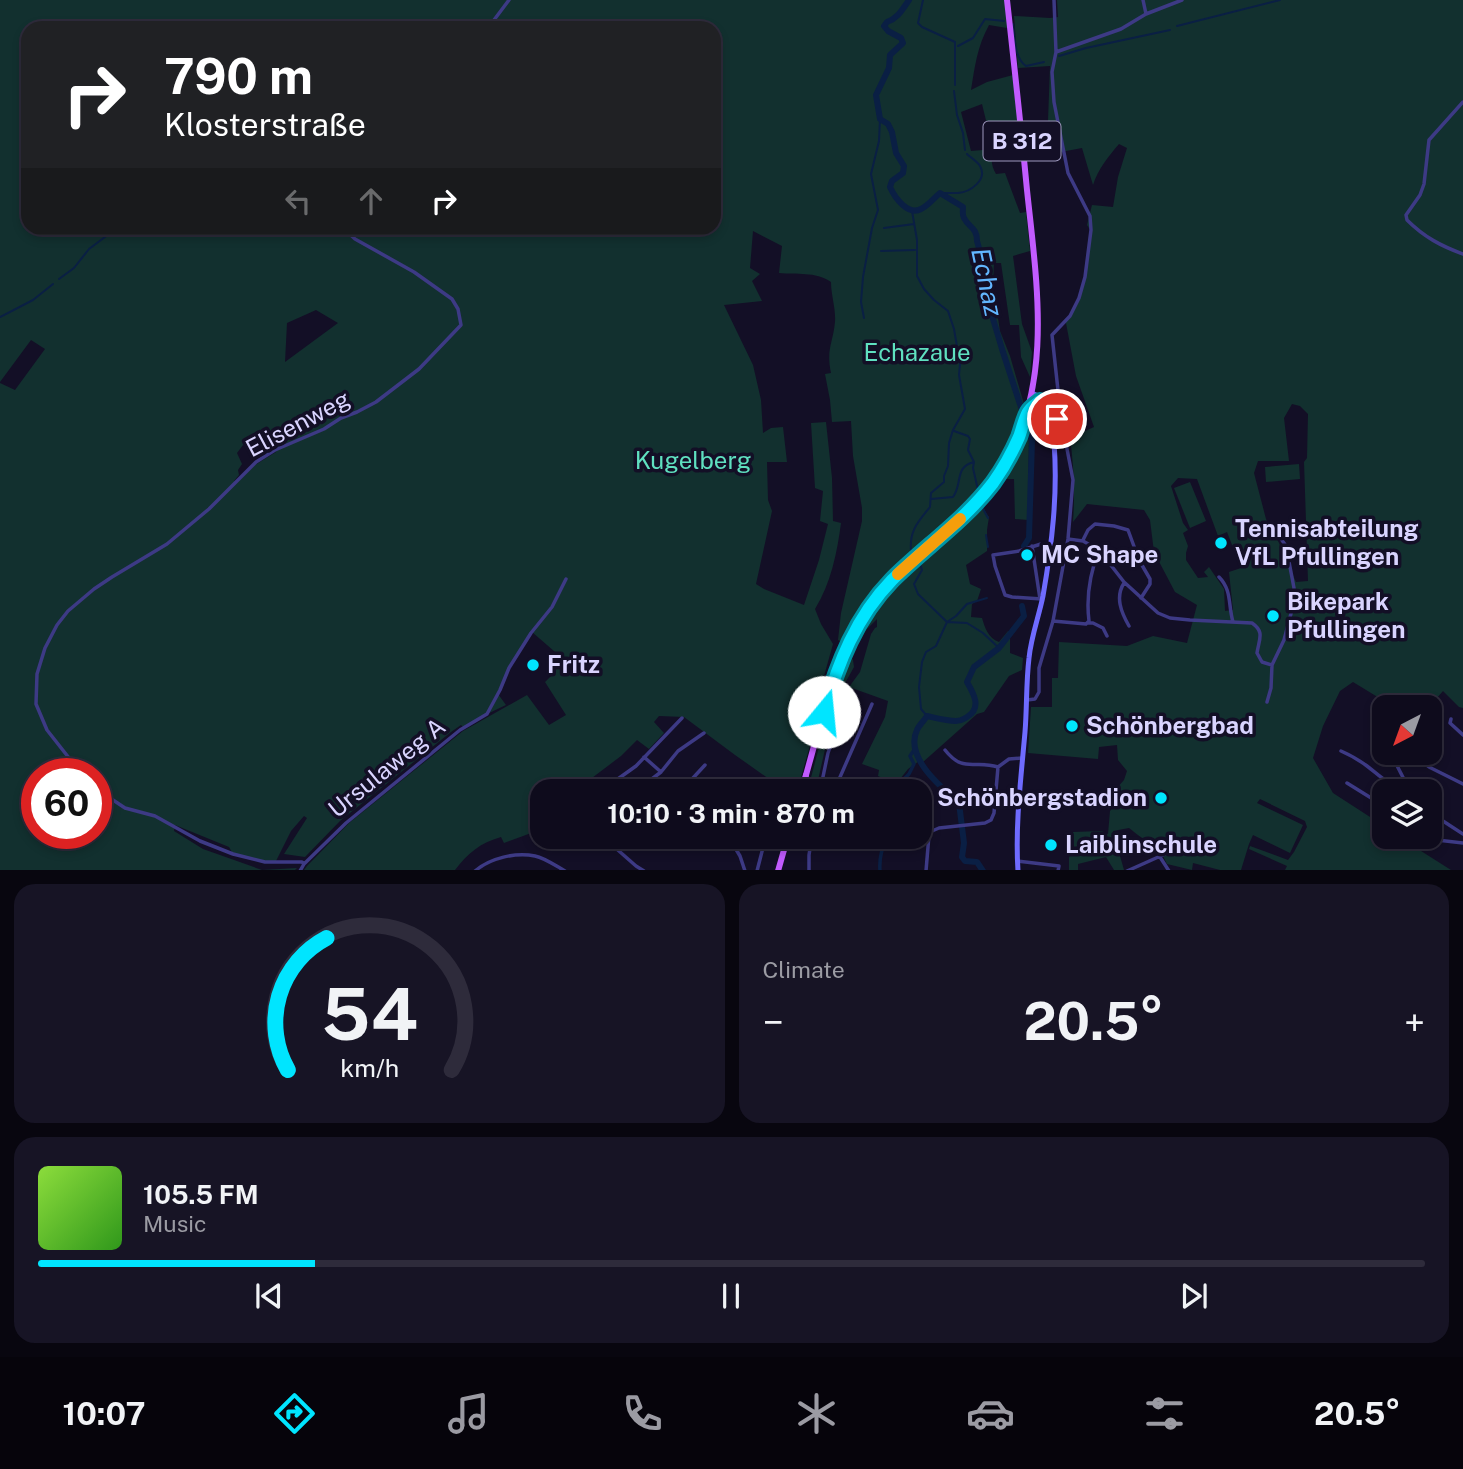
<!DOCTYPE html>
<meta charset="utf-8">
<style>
:root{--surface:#0e0b1c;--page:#171425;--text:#f1f3f6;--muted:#9b9ba3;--line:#2e2b3b;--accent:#00e5ff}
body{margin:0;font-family:"Public Sans",sans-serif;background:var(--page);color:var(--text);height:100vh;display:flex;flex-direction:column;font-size:26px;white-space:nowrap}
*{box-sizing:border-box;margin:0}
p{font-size:23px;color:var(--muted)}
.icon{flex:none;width:38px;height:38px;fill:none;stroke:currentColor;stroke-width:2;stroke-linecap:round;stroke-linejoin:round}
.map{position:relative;height:870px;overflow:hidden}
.drawer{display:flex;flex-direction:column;gap:14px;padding:14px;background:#08060f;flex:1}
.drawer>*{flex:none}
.banner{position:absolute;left:21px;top:21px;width:700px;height:214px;border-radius:21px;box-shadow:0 4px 10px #0003,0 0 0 2px var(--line);background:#202124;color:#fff;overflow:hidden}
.needle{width:46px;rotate:221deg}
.fabs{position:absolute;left:1372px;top:695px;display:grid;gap:14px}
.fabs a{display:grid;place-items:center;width:70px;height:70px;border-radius:14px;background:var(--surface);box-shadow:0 4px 10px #0003,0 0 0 2px var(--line);font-size:35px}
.speed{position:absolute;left:21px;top:758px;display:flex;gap:14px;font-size:35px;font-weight:700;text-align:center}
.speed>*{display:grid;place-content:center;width:91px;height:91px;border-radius:50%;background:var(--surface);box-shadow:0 4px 10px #0003,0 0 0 2px var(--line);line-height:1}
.speed .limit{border:10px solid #d22;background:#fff;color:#111}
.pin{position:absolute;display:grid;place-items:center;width:60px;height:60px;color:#fff;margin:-30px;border:4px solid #fff;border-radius:50%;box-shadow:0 2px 7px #0007}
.me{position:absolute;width:77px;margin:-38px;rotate:17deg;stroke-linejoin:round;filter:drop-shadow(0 0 5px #0008)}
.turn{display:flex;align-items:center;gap:24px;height:147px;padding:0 28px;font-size:32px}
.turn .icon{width:91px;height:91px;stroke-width:2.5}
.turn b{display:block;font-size:49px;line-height:60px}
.lanes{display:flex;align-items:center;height:66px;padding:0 28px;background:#0003;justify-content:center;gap:35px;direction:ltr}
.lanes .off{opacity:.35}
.big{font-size:52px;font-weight:700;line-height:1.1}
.drawer .tile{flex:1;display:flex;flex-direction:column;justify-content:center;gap:10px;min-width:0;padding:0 24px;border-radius:21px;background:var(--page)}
.drawer .dial{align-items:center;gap:0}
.dial svg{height:182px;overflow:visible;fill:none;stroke:var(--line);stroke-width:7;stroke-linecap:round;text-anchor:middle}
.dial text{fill:var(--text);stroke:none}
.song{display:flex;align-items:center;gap:21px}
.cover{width:84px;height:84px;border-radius:10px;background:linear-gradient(135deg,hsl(90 70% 55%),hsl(110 70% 35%))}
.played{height:7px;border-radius:4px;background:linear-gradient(90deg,var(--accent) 20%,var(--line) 20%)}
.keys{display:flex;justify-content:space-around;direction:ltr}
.heat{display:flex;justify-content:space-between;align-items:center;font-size:38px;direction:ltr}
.drawer .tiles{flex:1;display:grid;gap:14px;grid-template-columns:1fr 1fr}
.tile:last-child{grid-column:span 2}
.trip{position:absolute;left:530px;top:779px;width:402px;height:70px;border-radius:21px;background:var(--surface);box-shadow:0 4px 10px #0003,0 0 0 2px var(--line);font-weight:700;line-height:70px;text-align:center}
.menu{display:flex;height:112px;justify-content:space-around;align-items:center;background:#06040b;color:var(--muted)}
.menu .icon{width:49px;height:49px}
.menu .selected{color:var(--accent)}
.menu b{font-size:32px;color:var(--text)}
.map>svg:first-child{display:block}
.green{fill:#12302f;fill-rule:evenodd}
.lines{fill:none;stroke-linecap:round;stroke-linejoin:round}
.stream{stroke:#0a1f44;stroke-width:2}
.canal{stroke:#0a1f44;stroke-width:3.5}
.river{stroke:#0a1f44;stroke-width:6}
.street{stroke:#3d3a85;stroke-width:3.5}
.secondary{stroke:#6f6bff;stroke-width:5}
.primary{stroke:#c25bff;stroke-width:6}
.primary-bridge{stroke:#c25bff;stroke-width:6}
.route-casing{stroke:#0095a6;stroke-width:18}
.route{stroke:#00e5ff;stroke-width:12}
.slow{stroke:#f59e0b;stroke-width:12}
.poi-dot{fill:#00e5ff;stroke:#130f26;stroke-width:2.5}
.labels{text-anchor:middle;stroke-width:7;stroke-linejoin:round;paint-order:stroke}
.shield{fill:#130f26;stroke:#9e99be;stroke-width:2}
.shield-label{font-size:23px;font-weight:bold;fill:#d9d4ff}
.park-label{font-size:24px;fill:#5fe0c0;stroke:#130f26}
.street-label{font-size:24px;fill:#d9d4ff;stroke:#130f26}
.poi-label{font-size:24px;font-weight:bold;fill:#d9d4ff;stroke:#130f26;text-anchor:start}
.water-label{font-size:26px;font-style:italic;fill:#62b6ff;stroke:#130f26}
</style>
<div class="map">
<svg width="1463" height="871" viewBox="0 0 1463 871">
<rect width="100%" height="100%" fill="#130f26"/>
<path class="green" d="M0,0H1007V28L989,25C977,47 975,66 971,90L987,82L1013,75L1020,150L1018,151L1015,131L1001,134C994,149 987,159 996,174L1005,173L1020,213L1026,212L1030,251L1013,256L1022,324L1032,352L1030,377L1021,357L1019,325H1010L1001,263H994L993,286L1000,331L1010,356L1024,404L1020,424L1010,446L981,488L977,492C983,500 982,508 989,517L987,530V551L966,565L970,584L981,589L977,601L972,604L971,617L982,618C985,628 988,638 999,642L1008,631L1010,632V653L1023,658L1022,670L1009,676L984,712L977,714L923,762L922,759L908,769L896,784L878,776L879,770L862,764L885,717L888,701L849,687L860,672L871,634L875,628L877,627V619L861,635L853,652L849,648L860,625L878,601V591L855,616L844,643L838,640L841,613L862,521V508L853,456L851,421L832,422L830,400L825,374L831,373C826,349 833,343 835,322C836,309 831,295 831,282C815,271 797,275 779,273L782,246L753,231L750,268L760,274L752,281L762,301L724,305L753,365L761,400L763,433L771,428L783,427L787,462H767L768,500L772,511L756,584L764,589L804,605L819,560L828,524L820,521L823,491L815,488L811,423L826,422L832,478L833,521L841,523C837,553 831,583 815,609L821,624L833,644L822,683L819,713L798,788H790L772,781L735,755L684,717L659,716L654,722L664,733L649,749L637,740L621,756L584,784L587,791H542V836L534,832L504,843L501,837C480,843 468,853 455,870H304L307,866L349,823L463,731L527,695L549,725L566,715L545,682L552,675L562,658L532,632L509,668L498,694L506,705L487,714L464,728L461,725L451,732L340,821L305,857L284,854L307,818L304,816L291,831L275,863L233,854L229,847L175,825L174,831L203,849L262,870L297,868L295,870H0V383L15,390L45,349L31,340L0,382ZM28,28H714V228H28ZM982,104L992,145L983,150L971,151L961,112ZM316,310L338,323L285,362L287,323ZM243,445L260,457L275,449L276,452L255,465L236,484L234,481L239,475L238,470L242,464L237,453ZM37,774H96V833H37Z
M1057,0H1463V708L1459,707L1443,691L1429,707H1394L1353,682L1340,691L1323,726L1313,758L1333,793L1384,826V836L1399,837L1451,870H1285L1287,866L1249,849L1250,846L1288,860L1294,852L1307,827L1305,821L1260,799L1257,803L1303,825L1290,853L1253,835L1249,844L1241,870H1220L1193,863L1192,870L1167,864L1162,854L1169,849L1165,840C1148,845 1142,838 1129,828L1113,831L1124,870H1114L1106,857L1078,864V870H1069V858L1073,832L1102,831L1108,834L1110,811L1123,796L1116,789L1124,780L1127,771L1118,760L1117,745L1099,747L1098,759L1028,753L1031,707H1052V678H1058L1059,642L1127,646L1153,636L1187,643L1197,605L1175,592L1154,552L1150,520L1144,510L1087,504L1073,522C1075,493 1074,467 1070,438L1094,427L1076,376L1066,323L1065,322L1075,307L1085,277L1091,231L1087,225L1092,205L1113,207L1118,177L1127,148L1119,144C1108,157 1098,169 1093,185L1082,148L1061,152L1056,121H1048L1050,66L1018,68L1014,16L1050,18L1058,17ZM1292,404L1300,406L1308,414L1307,458L1304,462L1308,581L1296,582L1279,543L1266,519L1254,473L1258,461H1289L1284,418ZM1178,478L1197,479L1218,536L1227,532L1241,568L1229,572L1233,610L1225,611L1224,589L1209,567L1204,572L1208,577L1198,578L1186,560V553L1188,546L1183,533L1188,530L1183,523L1171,486Z
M1026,428L1029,436L1028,520L1015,519L1014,479H1000Z
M1299,464L1300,479L1266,482L1265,467Z
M1190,482L1206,521L1190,528L1174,488Z
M848,653L853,660L854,667L844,685L828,736L816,789H808L830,705Z"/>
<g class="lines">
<path class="stream" d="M923,0L918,23L922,27L955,42V85
M1013,24C1015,38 1014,58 1026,66L1044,62
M1177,26L1280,0
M958,46L973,38L985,19L1004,21
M1059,56L1086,48L1170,30
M954,91L957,115L963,133L965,150
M940,193C946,193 952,193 958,193C970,192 988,180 980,166C978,162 970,157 967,154
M884,228L914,224
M881,251L915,250
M59,279L74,268L89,249L117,228
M0,317L33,300L53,284
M864,318L861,302L863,277L872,228L878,210L871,174L879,141L880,119
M954,431L968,436L970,439L968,450L974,462L973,468L978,490
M931,499L953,497C963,483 954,467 974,462
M982,507L988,518
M986,535L988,547
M911,551C909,530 919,521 930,507L931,493L944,482V476L948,466L949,443L953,430L965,409L959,375L960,364L954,329L948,311L934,300L924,289L917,276V240L912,211
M920,564L922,570L914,584L918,594L947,622L956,616L967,604L987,598
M927,716L921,709L919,687L922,662L926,652L936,646L947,622L967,623L983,633L999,648"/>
<path class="canal" d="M898,791L897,786L909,774L914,764L910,756L914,750
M880,871C879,857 882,848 888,836"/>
<path class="river" d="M909,0C902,10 898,18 887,22L884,26L888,31L901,38L903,43L890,55L889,68L876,95L880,119L888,124L892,132L896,153L904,166L903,173L892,181L890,187C895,198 908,216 921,209C928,206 934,198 940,193L963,207C963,211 962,215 964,218C969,228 977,227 977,241L987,277L991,312L1002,349L1032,441L1029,538L1024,546
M983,871L977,862L965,861L962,857L964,843L959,803C941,787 904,757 917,730C919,725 924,721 927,716C936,718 947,721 956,721C962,721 962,720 967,717C982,708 974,694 967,682L974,667L999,648L1024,616L1022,606"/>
<path class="street" d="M1143,0L1146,14
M488,28L509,0
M1056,52L1121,29L1146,14L1182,0
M1463,102L1429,140L1424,184L1420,195L1406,215L1407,220C1424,237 1441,246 1463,254
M1068,539L1083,541L1099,550L1124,582L1158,613L1170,618L1190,620L1252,623C1265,632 1259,639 1257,653L1262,662L1272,665
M1083,540L1088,530L1095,524L1114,526L1128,530L1139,560L1150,579V584L1141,598
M1041,544L1019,551L993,555L995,566L1005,595L1012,597L1042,599
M1032,546L1040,599
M1219,577C1232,590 1228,605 1233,622
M1124,583C1115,597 1121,612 1129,626
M1053,621L1086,624L1089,621C1086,597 1090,573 1099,550
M1087,623H1093L1103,628L1107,636
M1027,700L1035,699L1039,692V668L1053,621L1068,539L1073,480L1061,418L1052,335L1070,316L1079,298L1085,277L1091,230L1090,216L1068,173L1054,102L1052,72L1056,52L1054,0
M1267,702L1271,688L1272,665L1284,640L1293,606L1294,588L1286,546L1277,533
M1451,719L1450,723L1463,735
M1384,723L1378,726L1376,735L1384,744
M945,750C964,774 974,759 998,767
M1341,751C1350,755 1359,760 1367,766C1380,776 1391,788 1408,789
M1390,752L1410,791
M1410,752L1429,767L1463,784
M644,757L661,772
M84,774L73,763L47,730L36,704L37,674L45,648L57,625L68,611L94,589L112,577L167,544L209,509L256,462L275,450L324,429L341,418L357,412L376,402L419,369L461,325L458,309L452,299L414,272L355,239L343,228
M822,780L856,791
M1347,783L1384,806
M96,784L113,800L125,808L155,816L200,841L233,854L265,862H302L304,864
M837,784L872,704
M601,791L636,766L682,718
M636,791L661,772L678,751L704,733
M681,791L705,765
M720,791L731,780
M820,791L828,753L842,715L847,687
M1430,807L1443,821L1463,834
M638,836C668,853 687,850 717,836
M728,836L740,856L745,871
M830,836L829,841L835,847
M1427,836L1437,840L1463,843
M611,844L636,866L644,871
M668,848L671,836
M1160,857L1169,871
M1017,861L1059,866L1058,871
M300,871L304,864L346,823L460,730L487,714L500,690L509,668L531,633L552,607L566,579
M475,871C490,858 516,852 535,856C545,858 556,866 565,871
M757,871L766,836
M809,871V855L812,836
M926,871L929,835L932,831L939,828L985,823L991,820L994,813L998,767L1009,759L1022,758
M1127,871L1165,854"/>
<path class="secondary" d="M1027,412L1040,401
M1018,871C1015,825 1021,778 1025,732C1027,708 1026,683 1029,658C1031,637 1039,616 1043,596C1052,544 1058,494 1054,442C1053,422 1054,401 1032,393"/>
<path class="primary" d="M806,775C825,708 840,635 890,583C927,544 973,516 1002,470C1054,384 1037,285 1027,190C1021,127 1014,63 1007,0
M778,871L788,836"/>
<path class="primary-bridge" d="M801,791L806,775"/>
</g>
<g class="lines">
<defs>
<path id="route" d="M824,712C838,663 856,617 892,580C925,547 964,521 993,483C1003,469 1012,453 1019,437C1022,429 1024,419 1028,412C1031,407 1036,404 1040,401C1049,405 1051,410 1052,419H1057"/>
</defs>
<use href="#route" class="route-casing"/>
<use href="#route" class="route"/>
<path class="slow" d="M898,574L960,519"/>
</g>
<g class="poi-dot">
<circle cx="1221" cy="543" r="7"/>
<circle cx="1027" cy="555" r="7"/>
<circle cx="1273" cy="616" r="7"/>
<circle cx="533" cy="665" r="7"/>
<circle cx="1072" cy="726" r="7"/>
<circle cx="1161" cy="798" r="7"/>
<circle cx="1051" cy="845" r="7"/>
</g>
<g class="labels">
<rect class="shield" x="983.5" y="121.5" width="77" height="39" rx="5"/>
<g class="shield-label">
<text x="1022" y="149">B 312</text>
</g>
<g class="park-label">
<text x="917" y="361">Echazaue</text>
<text x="693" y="469">Kugelberg</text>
</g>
<g class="street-label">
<text transform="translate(298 424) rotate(-28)" y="8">Elisenweg</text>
<text transform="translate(387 768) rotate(-39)" y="8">Ursulaweg A</text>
</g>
<g class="poi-label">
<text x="1235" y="537">Tennisabteilung<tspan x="1235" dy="28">VfL Pfullingen</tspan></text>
<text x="1041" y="563">MC Shape</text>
<text x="1287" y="610">Bikepark<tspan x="1287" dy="28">Pfullingen</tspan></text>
<text x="547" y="673">Fritz</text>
<text x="1086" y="734">Schönbergbad</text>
<text x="1147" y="806" text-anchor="end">Schönbergstadion</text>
<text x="1065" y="853">Laiblinschule</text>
</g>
<g class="water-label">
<text transform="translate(987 282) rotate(78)" y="9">Echaz</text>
</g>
</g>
</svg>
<div class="fabs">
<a><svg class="needle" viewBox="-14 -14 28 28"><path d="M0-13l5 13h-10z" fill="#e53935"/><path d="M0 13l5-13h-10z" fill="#9b9ba3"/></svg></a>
<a><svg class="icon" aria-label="layers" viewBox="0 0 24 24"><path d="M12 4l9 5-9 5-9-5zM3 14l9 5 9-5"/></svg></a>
</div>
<div class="speed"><div class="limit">60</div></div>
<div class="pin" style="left:1057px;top:419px;background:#d93025"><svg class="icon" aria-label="arrive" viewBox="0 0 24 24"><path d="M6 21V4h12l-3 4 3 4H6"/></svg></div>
<svg class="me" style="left:824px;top:712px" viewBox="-20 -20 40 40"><circle r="19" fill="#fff"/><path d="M0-13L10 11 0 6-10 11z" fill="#00e5ff"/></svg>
<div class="trip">10:10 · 3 min · 870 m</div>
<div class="banner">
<div class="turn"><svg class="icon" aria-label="right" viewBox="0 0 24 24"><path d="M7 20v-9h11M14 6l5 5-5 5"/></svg><div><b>790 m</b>Klosterstraße</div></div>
<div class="lanes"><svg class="icon off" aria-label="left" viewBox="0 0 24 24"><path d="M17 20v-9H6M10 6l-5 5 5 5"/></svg><svg class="icon off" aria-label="ahead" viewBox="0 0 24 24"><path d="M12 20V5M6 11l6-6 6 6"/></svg><svg class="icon" aria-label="right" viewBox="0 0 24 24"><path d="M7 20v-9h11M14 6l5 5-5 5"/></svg></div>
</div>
</div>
<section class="drawer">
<div class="tiles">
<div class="tile dial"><svg viewBox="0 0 100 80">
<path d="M14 69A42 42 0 1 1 86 69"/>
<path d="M14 69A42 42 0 0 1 31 11" stroke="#00e5ff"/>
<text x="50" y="56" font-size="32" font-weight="700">54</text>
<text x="50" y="72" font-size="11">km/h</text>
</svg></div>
<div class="tile"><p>Climate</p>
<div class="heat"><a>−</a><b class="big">20.5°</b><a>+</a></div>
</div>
<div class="tile">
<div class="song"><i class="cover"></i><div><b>105.5 FM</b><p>Music</p></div></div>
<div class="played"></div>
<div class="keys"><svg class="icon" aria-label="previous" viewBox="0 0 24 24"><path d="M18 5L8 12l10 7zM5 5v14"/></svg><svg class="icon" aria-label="pause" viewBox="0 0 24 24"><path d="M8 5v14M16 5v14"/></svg><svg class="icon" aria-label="next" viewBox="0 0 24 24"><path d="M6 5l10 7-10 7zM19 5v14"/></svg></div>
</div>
</div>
</section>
<nav class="menu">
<b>10:07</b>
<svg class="icon selected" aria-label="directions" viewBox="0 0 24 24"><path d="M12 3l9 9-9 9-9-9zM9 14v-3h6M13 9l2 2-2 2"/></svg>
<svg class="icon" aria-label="music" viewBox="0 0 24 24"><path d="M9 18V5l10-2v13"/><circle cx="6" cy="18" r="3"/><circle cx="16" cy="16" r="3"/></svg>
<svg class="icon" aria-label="phone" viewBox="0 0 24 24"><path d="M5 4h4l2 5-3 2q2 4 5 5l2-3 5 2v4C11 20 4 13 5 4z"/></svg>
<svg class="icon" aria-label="climate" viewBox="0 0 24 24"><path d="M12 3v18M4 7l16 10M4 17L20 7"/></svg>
<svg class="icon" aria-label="car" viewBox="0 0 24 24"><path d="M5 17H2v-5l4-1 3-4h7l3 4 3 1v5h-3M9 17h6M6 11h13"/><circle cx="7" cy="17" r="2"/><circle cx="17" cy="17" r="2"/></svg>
<svg class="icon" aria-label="filters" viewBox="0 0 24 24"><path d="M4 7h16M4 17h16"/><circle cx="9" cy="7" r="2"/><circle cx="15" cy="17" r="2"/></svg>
<b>20.5°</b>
</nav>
